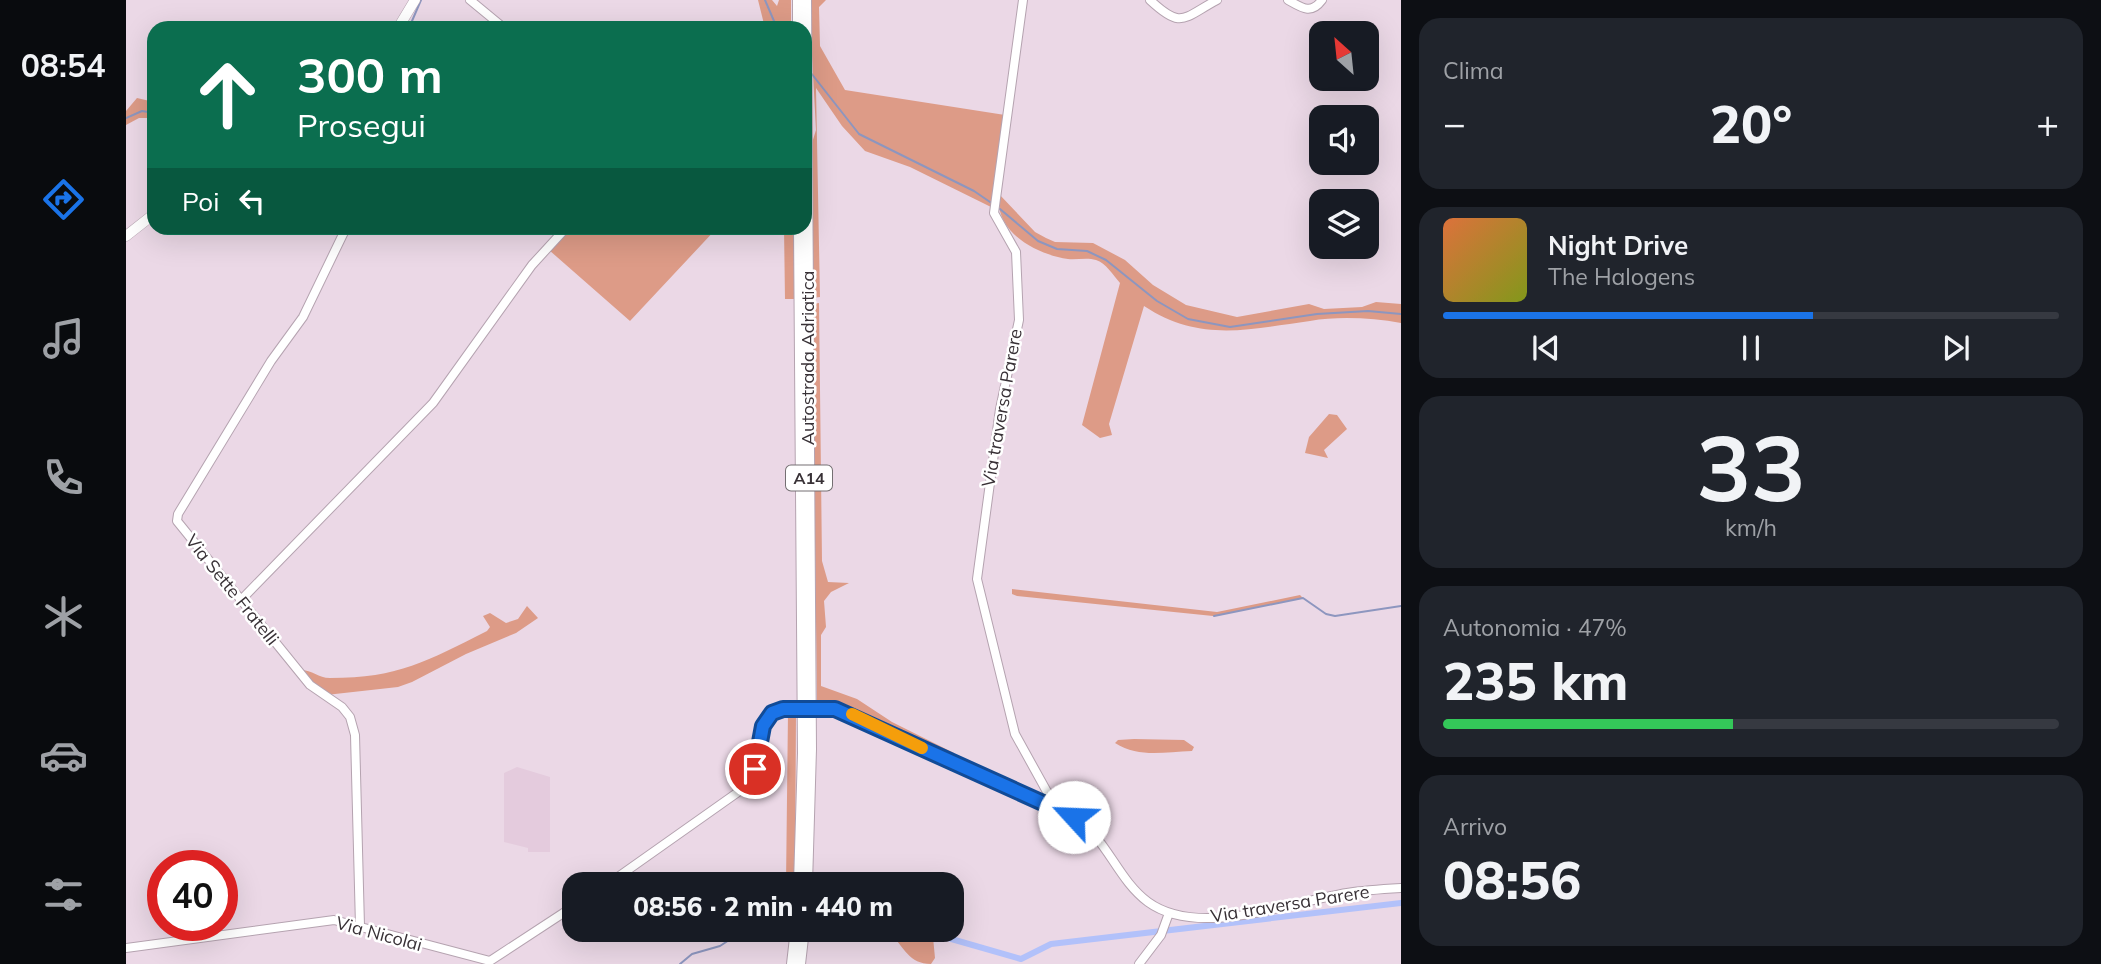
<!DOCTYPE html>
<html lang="it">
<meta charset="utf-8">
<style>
:root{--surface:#171b24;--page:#20242c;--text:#f1f3f6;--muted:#9ea1a6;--line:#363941;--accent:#1a73e8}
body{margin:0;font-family:Mulish,sans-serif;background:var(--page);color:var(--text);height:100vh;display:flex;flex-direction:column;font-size:26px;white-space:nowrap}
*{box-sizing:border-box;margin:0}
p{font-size:23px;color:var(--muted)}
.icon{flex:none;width:38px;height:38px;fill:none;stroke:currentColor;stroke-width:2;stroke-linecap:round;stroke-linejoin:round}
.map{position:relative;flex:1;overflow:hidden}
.side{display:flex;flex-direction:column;gap:18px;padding:18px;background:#0d0f14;width:700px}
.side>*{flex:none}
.hud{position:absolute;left:21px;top:21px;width:665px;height:214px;border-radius:21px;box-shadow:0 7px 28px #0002;background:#0b6e4f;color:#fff;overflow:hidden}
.needle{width:46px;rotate:333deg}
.controls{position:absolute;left:1183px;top:21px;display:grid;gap:14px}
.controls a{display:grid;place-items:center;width:70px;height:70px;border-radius:14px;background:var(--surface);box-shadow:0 7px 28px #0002;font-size:35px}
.speed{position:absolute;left:21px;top:850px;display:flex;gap:14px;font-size:35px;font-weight:700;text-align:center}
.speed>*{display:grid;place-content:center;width:91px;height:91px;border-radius:50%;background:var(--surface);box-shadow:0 7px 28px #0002;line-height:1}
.speed .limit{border:10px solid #d22;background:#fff;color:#111}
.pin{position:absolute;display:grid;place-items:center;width:60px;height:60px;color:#fff;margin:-30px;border:4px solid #fff;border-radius:50%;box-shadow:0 2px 7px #0007}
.me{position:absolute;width:77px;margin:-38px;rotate:295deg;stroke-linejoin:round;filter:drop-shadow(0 0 5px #0008)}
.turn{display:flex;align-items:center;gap:24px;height:147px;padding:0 35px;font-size:32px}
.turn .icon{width:91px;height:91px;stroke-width:2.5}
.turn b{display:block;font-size:49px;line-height:60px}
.then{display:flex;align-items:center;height:66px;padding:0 35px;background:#0003;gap:14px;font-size:26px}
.big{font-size:52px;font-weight:800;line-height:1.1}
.side .card{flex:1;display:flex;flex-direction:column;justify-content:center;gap:10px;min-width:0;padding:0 24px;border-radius:21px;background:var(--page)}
.side .dial{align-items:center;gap:0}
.dial b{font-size:91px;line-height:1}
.song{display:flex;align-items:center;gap:21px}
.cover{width:84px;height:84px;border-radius:10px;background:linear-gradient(135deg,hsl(20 70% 55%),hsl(70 70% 35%))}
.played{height:7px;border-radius:4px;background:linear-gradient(90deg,var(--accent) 60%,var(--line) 60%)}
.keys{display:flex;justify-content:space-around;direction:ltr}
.heat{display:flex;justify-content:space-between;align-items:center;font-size:38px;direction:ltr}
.charge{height:10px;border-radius:5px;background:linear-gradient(90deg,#34c759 47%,var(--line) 0)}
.trip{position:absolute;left:436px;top:872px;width:402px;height:70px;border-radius:21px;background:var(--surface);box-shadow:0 7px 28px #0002;font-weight:800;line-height:70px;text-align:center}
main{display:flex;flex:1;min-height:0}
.tab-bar{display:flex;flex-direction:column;width:126px;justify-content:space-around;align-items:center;background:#090b0e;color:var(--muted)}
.tab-bar .icon{width:49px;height:49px}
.tab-bar .active{color:var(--accent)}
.tab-bar b{font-size:32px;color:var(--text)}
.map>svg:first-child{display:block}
.built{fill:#e4cbdd}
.green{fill:#dd9b87}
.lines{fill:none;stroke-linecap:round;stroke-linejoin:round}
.stream{stroke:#8d96bf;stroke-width:2}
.canal{stroke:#b2c1fa;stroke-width:6}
.minor-casing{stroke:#b5a3b0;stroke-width:10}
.major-casing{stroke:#b5a3b0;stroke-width:11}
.highway-casing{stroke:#b5a3b0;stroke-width:12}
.minor{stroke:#fff;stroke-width:8}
.major{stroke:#fff;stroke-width:10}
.highway{stroke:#fff;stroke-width:10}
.minor-bridge-casing{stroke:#b5a3b0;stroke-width:10;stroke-linecap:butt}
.minor-bridge{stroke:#fff;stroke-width:8}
.route-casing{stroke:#114b97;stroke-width:18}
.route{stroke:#1a73e8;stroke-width:12}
.slow{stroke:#f59e0b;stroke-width:12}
.labels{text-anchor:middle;stroke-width:5;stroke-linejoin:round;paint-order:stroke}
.shield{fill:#fff;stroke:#746f72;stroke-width:2}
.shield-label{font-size:16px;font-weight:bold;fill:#383136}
.street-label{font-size:18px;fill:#383136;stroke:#fff}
</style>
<main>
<nav class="tab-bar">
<b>08:54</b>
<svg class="icon active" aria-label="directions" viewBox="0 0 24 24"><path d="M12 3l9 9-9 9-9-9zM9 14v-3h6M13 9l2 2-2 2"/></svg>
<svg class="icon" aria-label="music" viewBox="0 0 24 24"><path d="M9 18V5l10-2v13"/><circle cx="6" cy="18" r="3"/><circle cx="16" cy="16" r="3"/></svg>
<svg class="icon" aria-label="phone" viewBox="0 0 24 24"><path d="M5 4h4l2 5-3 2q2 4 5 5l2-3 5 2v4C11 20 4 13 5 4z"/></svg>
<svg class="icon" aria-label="climate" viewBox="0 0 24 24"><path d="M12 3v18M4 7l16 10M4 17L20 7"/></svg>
<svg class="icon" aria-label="car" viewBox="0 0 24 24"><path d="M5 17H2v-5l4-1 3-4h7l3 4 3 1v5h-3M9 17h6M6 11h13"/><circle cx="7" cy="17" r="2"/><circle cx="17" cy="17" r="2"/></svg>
<svg class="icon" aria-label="filters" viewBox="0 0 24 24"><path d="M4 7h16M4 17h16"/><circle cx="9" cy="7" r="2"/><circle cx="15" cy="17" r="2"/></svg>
</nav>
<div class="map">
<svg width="1275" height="964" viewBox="0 0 1275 964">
<rect width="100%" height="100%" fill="#ebd8e6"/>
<path class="built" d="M391,767L424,777V852H402V848L378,842V773Z"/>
<path class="green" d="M632,0H646L651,6L653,0H665V28H639Z
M683,0H700L693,7L694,46L719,90L879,115L865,207L784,167L739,151L716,126L690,88L694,297L686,298V143L690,130Z
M11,98L28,102V118H13L0,125V111Z
M873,194L909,232L920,238L929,242L967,243L999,260L1027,285L1060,305L1111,317L1183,304L1198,309L1236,307L1250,302L1275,304V323C1246,318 1213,316 1184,321C1123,329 1074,343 1018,306L983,424L986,435L974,438L956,425L994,283C987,275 980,263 970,260C961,257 951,260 942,259C908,254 868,231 873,194Z
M444,228H591L504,321L423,250Z
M658,228H668V299H659Z
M693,303L696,561L702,582L723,583L705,592L698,601L700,627L695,635V686L731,699L766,722L828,753L827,759L716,706L691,702L686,304Z
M1203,414L1211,415L1221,429L1198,450L1202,458L1179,453L1183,437Z
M886,589L1091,612L1174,595L1177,598L1087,616L891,596L886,594Z
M401,606L412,618L390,633L340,654L286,682L272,687L200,695L174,670C187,670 192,678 204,678C273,678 301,661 361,631L364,627L357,616L364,613L380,623L392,619Z
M662,712H670L669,884H660Z
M1008,739L1058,740L1068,747L1066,751C1037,752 1013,758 989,743L992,740Z
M735,929H790L793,934L807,937L809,958L805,964C783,964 778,947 764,933L736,936Z"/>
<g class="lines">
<path class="stream" d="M639,0L651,28
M283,28L295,0
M685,73L733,134L848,191L864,202
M0,118L16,111L28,113
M874,209L912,241L931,249L961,251L980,260L1031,301L1062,319L1104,327L1191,314L1242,311L1275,314
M1088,616L1177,598L1200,614L1209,616L1275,606
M700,929L715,940L734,929
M554,964L566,954L594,946L620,929"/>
<path class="canal" d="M815,936L895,959L925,944L1275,903"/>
<defs>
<path id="minor" d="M344,0L378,28
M897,0L868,213L890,252L893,320L874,409L851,579L889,734L930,808
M1024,0C1056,30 1057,18 1091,0
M1162,0C1176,8 1185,15 1196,0
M220,228L177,317L145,361L52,514L51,521L184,685L216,707L224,717L229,735L234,926
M114,601L307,403L406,265L440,228
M705,708L725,714L948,817C981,838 991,879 1022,902C1073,939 1164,902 1221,893C1239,890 1257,889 1275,888
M482,884L615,790C620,784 626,778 629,771C638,750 629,717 657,709
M0,948L208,920L364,961L448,906
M1013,964L1035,935L1043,913"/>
<path id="major" d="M272,28L289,0
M0,236L28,214"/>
<path id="highway" d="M672,0V28
M680,0L685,749L681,884
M673,884L677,753L673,228
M666,964L670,929
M674,964L678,929"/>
</defs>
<use href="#minor" class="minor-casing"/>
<use href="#major" class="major-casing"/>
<use href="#highway" class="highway-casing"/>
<use href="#minor" class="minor"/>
<use href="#major" class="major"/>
<use href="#highway" class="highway"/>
<defs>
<path id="minor-bridge" d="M657,709L705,708"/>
</defs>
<use href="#minor-bridge" class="minor-bridge-casing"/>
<use href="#minor-bridge" class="minor-bridge"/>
</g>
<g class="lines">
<defs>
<path id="route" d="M629,769L637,726L646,713L657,709H709L948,817"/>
</defs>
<use href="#route" class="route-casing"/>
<use href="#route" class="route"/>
<path class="slow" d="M726,714L796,748"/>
</g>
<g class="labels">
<rect class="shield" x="660" y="465.5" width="46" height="25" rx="5"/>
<g class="shield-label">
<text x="683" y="484">A14</text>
</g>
<g class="street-label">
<text transform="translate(682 358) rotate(-90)" y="6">Autostrada Adriatica</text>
<text transform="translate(876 408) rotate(-80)" y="6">Via traversa Parere</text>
<text transform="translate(106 590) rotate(51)" y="6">Via Sette Fratelli</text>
<text transform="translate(1164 904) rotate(-9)" y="6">Via traversa Parere</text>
<text transform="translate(253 934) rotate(15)" y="6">Via Nicolai</text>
</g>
</g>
</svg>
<div class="controls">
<a><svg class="needle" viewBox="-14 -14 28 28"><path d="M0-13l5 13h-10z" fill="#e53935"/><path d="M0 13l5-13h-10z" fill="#9ea1a6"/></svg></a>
<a><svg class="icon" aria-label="sound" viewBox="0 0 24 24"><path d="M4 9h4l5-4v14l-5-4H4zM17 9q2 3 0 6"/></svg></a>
<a><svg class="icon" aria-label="layers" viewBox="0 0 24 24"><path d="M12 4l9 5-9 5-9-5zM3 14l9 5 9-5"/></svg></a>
</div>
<div class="speed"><div class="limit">40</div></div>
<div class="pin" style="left:629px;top:769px;background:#d93025"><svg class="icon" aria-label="arrive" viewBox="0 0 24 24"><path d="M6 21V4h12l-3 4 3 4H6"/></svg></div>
<svg class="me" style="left:948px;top:817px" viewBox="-20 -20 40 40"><circle r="19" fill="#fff"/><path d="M0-13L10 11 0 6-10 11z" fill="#1a73e8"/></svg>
<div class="trip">08:56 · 2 min · 440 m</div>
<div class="hud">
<div class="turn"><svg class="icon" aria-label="ahead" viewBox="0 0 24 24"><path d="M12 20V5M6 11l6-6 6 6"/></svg><div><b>300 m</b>Prosegui</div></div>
<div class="then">Poi<svg class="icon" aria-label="left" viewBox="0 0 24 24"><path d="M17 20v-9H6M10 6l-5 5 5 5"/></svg></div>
</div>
</div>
<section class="side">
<div class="card"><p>Clima</p>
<div class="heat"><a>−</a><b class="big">20°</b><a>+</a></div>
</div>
<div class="card">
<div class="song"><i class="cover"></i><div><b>Night Drive</b><p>The Halogens</p></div></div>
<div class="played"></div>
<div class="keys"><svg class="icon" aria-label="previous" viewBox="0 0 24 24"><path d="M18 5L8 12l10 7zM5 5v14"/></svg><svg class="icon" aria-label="pause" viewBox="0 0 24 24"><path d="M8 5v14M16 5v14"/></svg><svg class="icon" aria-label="next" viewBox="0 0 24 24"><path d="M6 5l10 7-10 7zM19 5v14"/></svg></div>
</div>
<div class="card dial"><b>33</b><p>km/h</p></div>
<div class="card"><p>Autonomia · 47%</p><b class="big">235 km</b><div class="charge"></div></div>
<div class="card"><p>Arrivo</p><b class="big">08:56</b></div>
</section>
</main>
